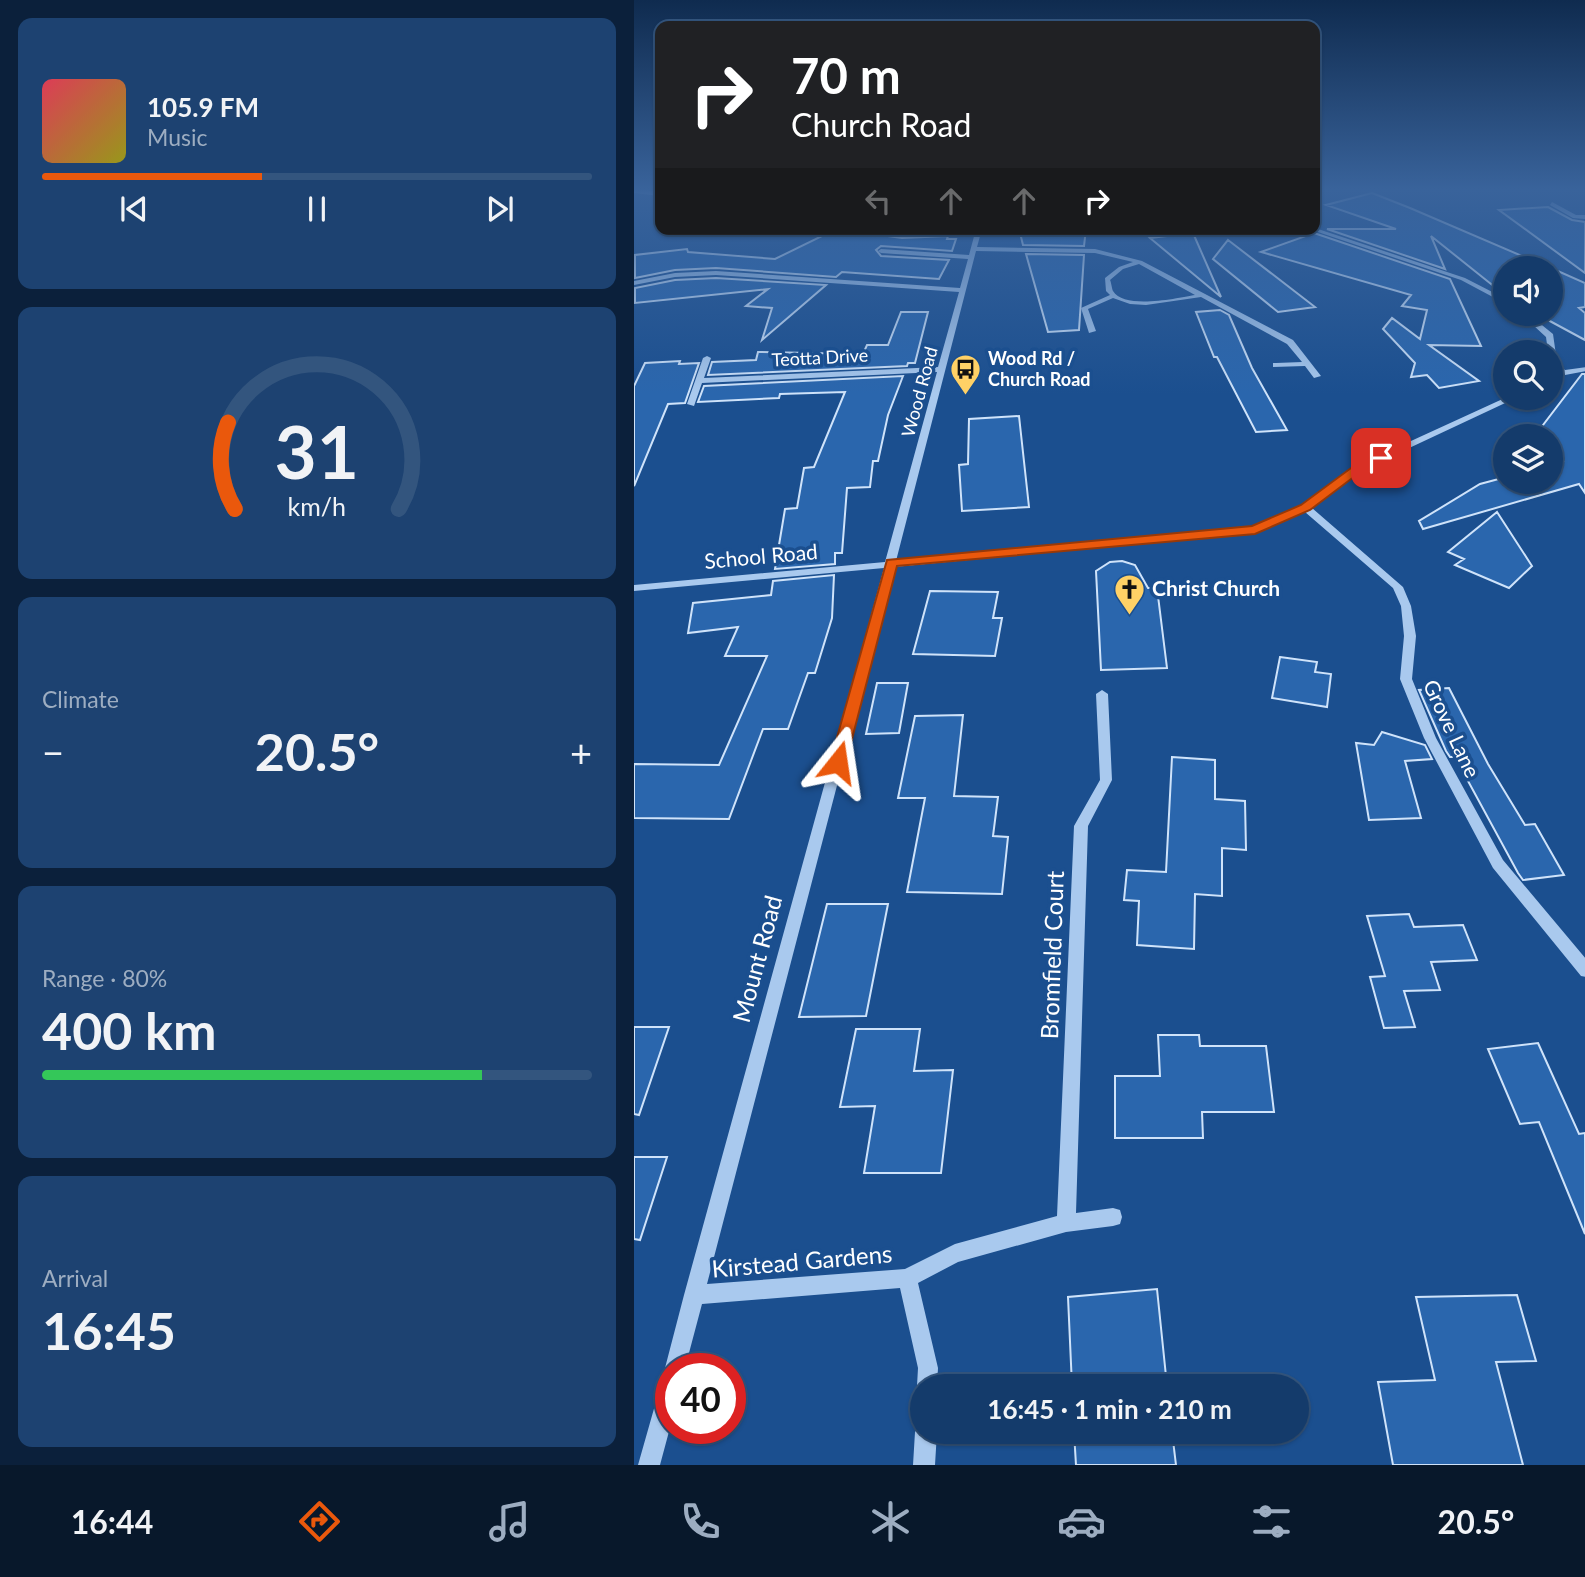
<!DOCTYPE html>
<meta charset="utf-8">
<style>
:root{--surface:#143b6b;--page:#1d4271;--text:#f1f3f6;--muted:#9dadc1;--line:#33557e;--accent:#ea580c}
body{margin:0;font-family:Lato,sans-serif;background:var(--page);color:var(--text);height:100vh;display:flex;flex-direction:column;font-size:26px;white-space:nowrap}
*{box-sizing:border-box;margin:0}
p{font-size:23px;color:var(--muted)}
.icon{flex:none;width:38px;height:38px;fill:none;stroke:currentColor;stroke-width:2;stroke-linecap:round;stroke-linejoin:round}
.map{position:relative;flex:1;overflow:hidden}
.side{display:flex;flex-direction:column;gap:18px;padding:18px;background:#0b203b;width:634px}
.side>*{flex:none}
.guide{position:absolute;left:21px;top:21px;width:665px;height:214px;border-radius:14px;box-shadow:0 2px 5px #0004,0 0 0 2px var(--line);background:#202124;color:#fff;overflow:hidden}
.controls{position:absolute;left:859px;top:256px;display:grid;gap:14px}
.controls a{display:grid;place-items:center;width:70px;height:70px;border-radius:50%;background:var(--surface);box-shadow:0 2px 5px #0004,0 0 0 2px var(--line);font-size:35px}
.speed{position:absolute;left:21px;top:1353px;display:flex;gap:14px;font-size:35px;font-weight:700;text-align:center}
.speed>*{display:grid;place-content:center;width:91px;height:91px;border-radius:50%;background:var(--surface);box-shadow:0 2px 5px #0004,0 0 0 2px var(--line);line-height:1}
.speed .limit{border:10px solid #d22;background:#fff;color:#111}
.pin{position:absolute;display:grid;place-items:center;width:60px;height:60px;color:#fff;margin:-30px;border-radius:14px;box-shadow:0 4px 10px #0006}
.me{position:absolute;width:77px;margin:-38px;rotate:15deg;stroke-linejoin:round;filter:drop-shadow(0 0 5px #0008)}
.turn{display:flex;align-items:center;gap:24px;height:147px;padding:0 21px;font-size:32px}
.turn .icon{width:91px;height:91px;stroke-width:2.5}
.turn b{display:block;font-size:49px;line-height:60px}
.lanes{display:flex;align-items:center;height:66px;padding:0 21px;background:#0003;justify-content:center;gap:35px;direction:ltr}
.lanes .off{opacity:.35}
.big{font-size:52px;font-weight:700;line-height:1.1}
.side .tile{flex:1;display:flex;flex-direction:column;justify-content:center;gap:10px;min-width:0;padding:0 24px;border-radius:14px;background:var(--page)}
.side .dial{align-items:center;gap:0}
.dial svg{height:182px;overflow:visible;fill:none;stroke:var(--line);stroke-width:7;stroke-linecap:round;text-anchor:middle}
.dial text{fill:var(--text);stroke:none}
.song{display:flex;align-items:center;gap:21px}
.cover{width:84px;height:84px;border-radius:10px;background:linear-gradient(135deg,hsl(350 70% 55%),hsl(60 70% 35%))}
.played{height:7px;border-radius:4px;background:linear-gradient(90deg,var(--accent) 40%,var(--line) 40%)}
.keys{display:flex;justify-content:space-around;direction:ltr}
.heat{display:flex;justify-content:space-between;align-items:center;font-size:38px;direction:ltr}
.charge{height:10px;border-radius:5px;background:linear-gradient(90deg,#34c759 80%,var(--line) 0)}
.trip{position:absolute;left:276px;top:1374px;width:399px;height:70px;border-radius:35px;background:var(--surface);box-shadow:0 2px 5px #0004,0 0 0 2px var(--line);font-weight:700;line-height:70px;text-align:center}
.tabs{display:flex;height:112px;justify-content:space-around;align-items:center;background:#08182b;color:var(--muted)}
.tabs .icon{width:49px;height:49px}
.tabs .active{color:var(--accent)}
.tabs b{font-size:32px;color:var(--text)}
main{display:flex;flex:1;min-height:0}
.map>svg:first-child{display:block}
.building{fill:#2a66ad;stroke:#cfe3fa;stroke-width:2}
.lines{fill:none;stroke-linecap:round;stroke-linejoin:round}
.minor{fill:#a9c9ee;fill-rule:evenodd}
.route{fill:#ea580c;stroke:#983908;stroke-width:2}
.labels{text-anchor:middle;stroke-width:7;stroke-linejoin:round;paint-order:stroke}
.far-street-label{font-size:18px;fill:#fff;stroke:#1b4f8f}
.far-poi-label{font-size:18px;font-weight:bold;fill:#fff;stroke:#1b4f8f;text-anchor:start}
.street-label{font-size:21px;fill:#fff;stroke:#1b4f8f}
.poi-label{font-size:21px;font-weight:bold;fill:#fff;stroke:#1b4f8f;text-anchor:start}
.near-street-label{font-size:24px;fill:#fff;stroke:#1b4f8f}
</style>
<main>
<section class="side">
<div class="tile">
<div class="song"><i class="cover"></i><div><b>105.9 FM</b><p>Music</p></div></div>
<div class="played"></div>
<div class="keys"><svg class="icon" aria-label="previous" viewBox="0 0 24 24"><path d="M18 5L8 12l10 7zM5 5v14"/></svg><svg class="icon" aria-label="pause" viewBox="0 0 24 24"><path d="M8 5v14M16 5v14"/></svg><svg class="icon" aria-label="next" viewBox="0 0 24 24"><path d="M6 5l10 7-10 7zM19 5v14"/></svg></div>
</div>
<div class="tile dial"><svg viewBox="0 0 100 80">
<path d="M14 69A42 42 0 1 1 86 69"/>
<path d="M14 69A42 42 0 0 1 11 31" stroke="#ea580c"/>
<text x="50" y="56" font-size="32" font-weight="700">31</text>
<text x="50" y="72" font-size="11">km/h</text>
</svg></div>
<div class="tile"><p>Climate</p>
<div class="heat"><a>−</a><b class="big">20.5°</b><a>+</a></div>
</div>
<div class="tile"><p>Range · 80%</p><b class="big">400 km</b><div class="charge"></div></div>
<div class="tile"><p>Arrival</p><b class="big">16:45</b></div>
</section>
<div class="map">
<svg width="952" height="1465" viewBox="0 0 952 1465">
<rect width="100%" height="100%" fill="#1b4f8f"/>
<path class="building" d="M738,193L776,208L916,268H872V296L797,236L811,269L693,229H762L692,205Z
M914,207L938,220L951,222V273L865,210Z
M385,229H452L450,246L389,245Z
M210,230L268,238L314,236L313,239H322L318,251L247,246L242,250L247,256L315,260L305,279L208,272L202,277L82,268L41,270L1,278V255L53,249L54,252L141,259L194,233L202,234Z
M559,233L587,297L516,238Z
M680,233L816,279L847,346L795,345L845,381L805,388L793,375L777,377L781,363L749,329L758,318L786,339L793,310L768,306L777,295L627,252Z
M594,240L681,307L644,312L579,259Z
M392,254L450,255L445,330L414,332Z
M917,268L951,283V307L945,308L951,313V340L901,313H917Z
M82,278L192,285L128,340L138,308L112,306L134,289L1,303V288L41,280Z
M586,310L595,315L618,368L653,430L622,432L583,357H580L562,312Z
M267,312H294L281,363H274L273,366L74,375L78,362L122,360L124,352L229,354L233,345H254Z
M46,361L45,364L65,363L51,403L34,404L0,486V386L11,363Z
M948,374H951V493L945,484L789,529L785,521L846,484L872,477V481H917V465L929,461L917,445V436H911L906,429Z
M269,376L254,415L244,461H239L236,487L213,488L208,553H201V564L141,569L151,509L163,508L170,468L180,467L211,392L146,394L145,398L64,402L70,386Z
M385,416L395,507L328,511L325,465L334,464L335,419Z
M863,512L898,566L875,588L821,565L830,559L814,552Z
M488,561L501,565L514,588H523L533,668L467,670L462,571L476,562Z
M200,575L198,618L181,673H174L154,729H129L95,819L0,818V764L85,765L133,656H91L104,627L54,633L59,603L137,595L139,581Z
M296,591L364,592L359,618H368L361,656L279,654Z
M646,657L683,662L681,672L697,674L693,707L638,698Z
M243,683H274L265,733L232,734Z
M815,688L854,764L891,825L901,824L930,875L889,880L884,873L821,757H816L812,751L785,690Z
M329,715L320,796L364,797L359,836L374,837L368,894L273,892L291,798H264L281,716Z
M748,732L791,745L798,759L771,761L787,818L735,820L722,743L740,745Z
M538,757L581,760V799L611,801L612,850L588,848V896L561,894L560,949L503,945L505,901L490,900L493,870L532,872Z
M193,904H254L232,1016L165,1017Z
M775,914L780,927L829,925L843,960L797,962L806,990L770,991L781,1027L750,1028L736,977L751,976L733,916Z
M0,1027H35L5,1115L0,1114Z
M222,1029H286L280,1071L319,1070L307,1173H230L241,1106L206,1107Z
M524,1035H565L566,1046H632L640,1112H568L569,1138H481V1076H526Z
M904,1043L945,1134L951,1133V1234L905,1122L886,1124L854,1049Z
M0,1157H33L6,1240L0,1239Z
M523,1289L533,1386H438L434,1297Z
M883,1295L902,1361L862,1362L889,1465H759L744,1382L801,1380L782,1297Z
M440,1432H538L542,1465H442Z"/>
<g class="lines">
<path class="minor" d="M0,189L26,192V196L0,193Z
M918,202L942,215H952V219L939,218L916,205Z
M681,228L831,278L872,299V304L827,280L675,229Z
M342,229H348L343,247L461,249L508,261L659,340L687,376L680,378L671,366L639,367V363H642L668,362L653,344L567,297L512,305L496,304L479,298L454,309L462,331L455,333L447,308L476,295L472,291L471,278L485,267L499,262L461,253L342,251L262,561L619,527L669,506L718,468L873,397H884L724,472L678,508L769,587L777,606L782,636L778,679L802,738L869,860L952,959V977L947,976L859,868L790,738L766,679L770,636L767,606L759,588L671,512L621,533L260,567L73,1284L271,1269L321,1244L423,1216L440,826L466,780L462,694L468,690L474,694L478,780L454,826L442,1213L479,1208L486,1210L488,1217L486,1224L479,1226L432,1232L324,1262L284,1283L304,1368L303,1386H289V1395L286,1393L283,1386L284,1368L266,1288L68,1304L51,1368H37V1424L26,1465H4L27,1384L30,1377L34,1375L31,1368L50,1295L250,568L0,591V585L251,562L303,372L68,383L60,406L53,404L69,358L73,356L77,358L70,378L304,367L325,292L82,275L41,277L0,285V281L41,273L82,271L326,288L334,259L247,253L244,251L247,249L335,255ZM505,264L561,295C544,298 490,310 479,291C478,290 477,281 476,280L489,269Z
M886,313H893L919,334L923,362L931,370L952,367V371L931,375L917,381V376L924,372L917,365V352H914L912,337Z
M289,1423V1432H303L301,1465H279L281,1432L285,1425Z"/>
</g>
<linearGradient id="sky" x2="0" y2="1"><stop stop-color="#0f2b4f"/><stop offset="0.48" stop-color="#39639b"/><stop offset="1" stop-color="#39639b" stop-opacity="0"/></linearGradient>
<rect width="952" height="394" fill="url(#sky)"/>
<path class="route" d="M743,456L753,458L725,473L676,510L621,534L263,566L212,762L204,768L196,762L253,560L618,526L667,505L717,468Z"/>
<defs>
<symbol id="bus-pin" viewBox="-11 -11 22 30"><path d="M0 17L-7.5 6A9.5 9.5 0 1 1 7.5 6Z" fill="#ffd166" stroke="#1b4f8f"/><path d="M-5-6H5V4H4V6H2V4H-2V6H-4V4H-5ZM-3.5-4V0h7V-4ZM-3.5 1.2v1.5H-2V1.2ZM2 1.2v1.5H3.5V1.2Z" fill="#111"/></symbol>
<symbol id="church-pin" viewBox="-11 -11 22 30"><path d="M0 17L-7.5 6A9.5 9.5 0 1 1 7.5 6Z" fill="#ffd166" stroke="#1b4f8f"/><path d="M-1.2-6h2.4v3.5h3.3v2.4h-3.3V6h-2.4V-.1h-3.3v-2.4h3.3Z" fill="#111"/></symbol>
</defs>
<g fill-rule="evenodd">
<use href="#bus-pin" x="314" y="352" width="35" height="47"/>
<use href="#church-pin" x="478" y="572" width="35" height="47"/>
</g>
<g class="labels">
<g class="far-street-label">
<text transform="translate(186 358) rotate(-3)" y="6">Teotta Drive</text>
<text transform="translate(286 392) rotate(-75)" y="6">Wood Road</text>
</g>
<g class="far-poi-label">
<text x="354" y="365">Wood Rd /<tspan x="354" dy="21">Church Road</tspan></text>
</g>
<g class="street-label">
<text transform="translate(127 557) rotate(-5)" y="7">School Road</text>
<text transform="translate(817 729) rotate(65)" y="7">Grove Lane</text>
</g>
<g class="poi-label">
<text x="518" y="596">Christ Church</text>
</g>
<g class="near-street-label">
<text transform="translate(419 955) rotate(-88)" y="8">Bromfield Court</text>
<text transform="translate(124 959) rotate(-75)" y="8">Mount Road</text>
<text transform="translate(168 1262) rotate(-5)" y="8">Kirstead Gardens</text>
</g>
</g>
</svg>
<div class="controls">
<a><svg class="icon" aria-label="sound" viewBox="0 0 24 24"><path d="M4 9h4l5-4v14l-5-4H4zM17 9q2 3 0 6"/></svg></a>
<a><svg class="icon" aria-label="search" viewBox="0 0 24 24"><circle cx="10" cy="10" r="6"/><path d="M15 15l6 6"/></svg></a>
<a><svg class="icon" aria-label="layers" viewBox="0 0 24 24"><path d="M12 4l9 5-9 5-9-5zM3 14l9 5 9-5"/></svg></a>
</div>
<div class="speed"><div class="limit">40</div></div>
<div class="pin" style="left:747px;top:458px;background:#d93025"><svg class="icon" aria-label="arrive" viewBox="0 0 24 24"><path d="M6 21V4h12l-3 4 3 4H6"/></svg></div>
<svg class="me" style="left:204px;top:762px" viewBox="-20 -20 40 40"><path d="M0-17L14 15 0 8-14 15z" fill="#ea580c" stroke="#fff" stroke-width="4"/></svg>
<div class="trip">16:45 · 1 min · 210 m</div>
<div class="guide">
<div class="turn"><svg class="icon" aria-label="right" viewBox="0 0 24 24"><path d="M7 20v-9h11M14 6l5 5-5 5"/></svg><div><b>70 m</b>Church Road</div></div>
<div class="lanes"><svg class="icon off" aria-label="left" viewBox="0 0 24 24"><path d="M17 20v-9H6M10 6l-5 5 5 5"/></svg><svg class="icon off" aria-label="ahead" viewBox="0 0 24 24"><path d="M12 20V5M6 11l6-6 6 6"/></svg><svg class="icon off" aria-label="ahead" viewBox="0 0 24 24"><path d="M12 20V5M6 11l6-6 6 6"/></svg><svg class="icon" aria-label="right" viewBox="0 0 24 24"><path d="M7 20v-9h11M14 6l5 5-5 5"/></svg></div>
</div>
</div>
</main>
<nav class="tabs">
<b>16:44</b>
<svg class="icon active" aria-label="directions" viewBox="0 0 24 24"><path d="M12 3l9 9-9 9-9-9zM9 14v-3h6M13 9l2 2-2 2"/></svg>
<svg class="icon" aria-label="music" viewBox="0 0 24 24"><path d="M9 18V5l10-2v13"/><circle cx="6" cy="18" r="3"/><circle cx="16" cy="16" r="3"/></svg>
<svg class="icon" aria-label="phone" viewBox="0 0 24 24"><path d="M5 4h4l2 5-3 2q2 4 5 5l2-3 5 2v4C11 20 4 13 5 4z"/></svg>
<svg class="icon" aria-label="climate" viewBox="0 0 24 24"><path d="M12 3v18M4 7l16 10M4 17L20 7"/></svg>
<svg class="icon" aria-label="car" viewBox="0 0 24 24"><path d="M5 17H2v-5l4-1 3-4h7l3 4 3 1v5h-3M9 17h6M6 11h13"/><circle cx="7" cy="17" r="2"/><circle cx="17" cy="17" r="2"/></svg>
<svg class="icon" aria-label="filters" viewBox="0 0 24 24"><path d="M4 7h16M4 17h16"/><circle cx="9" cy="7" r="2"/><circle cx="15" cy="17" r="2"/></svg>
<b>20.5°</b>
</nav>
